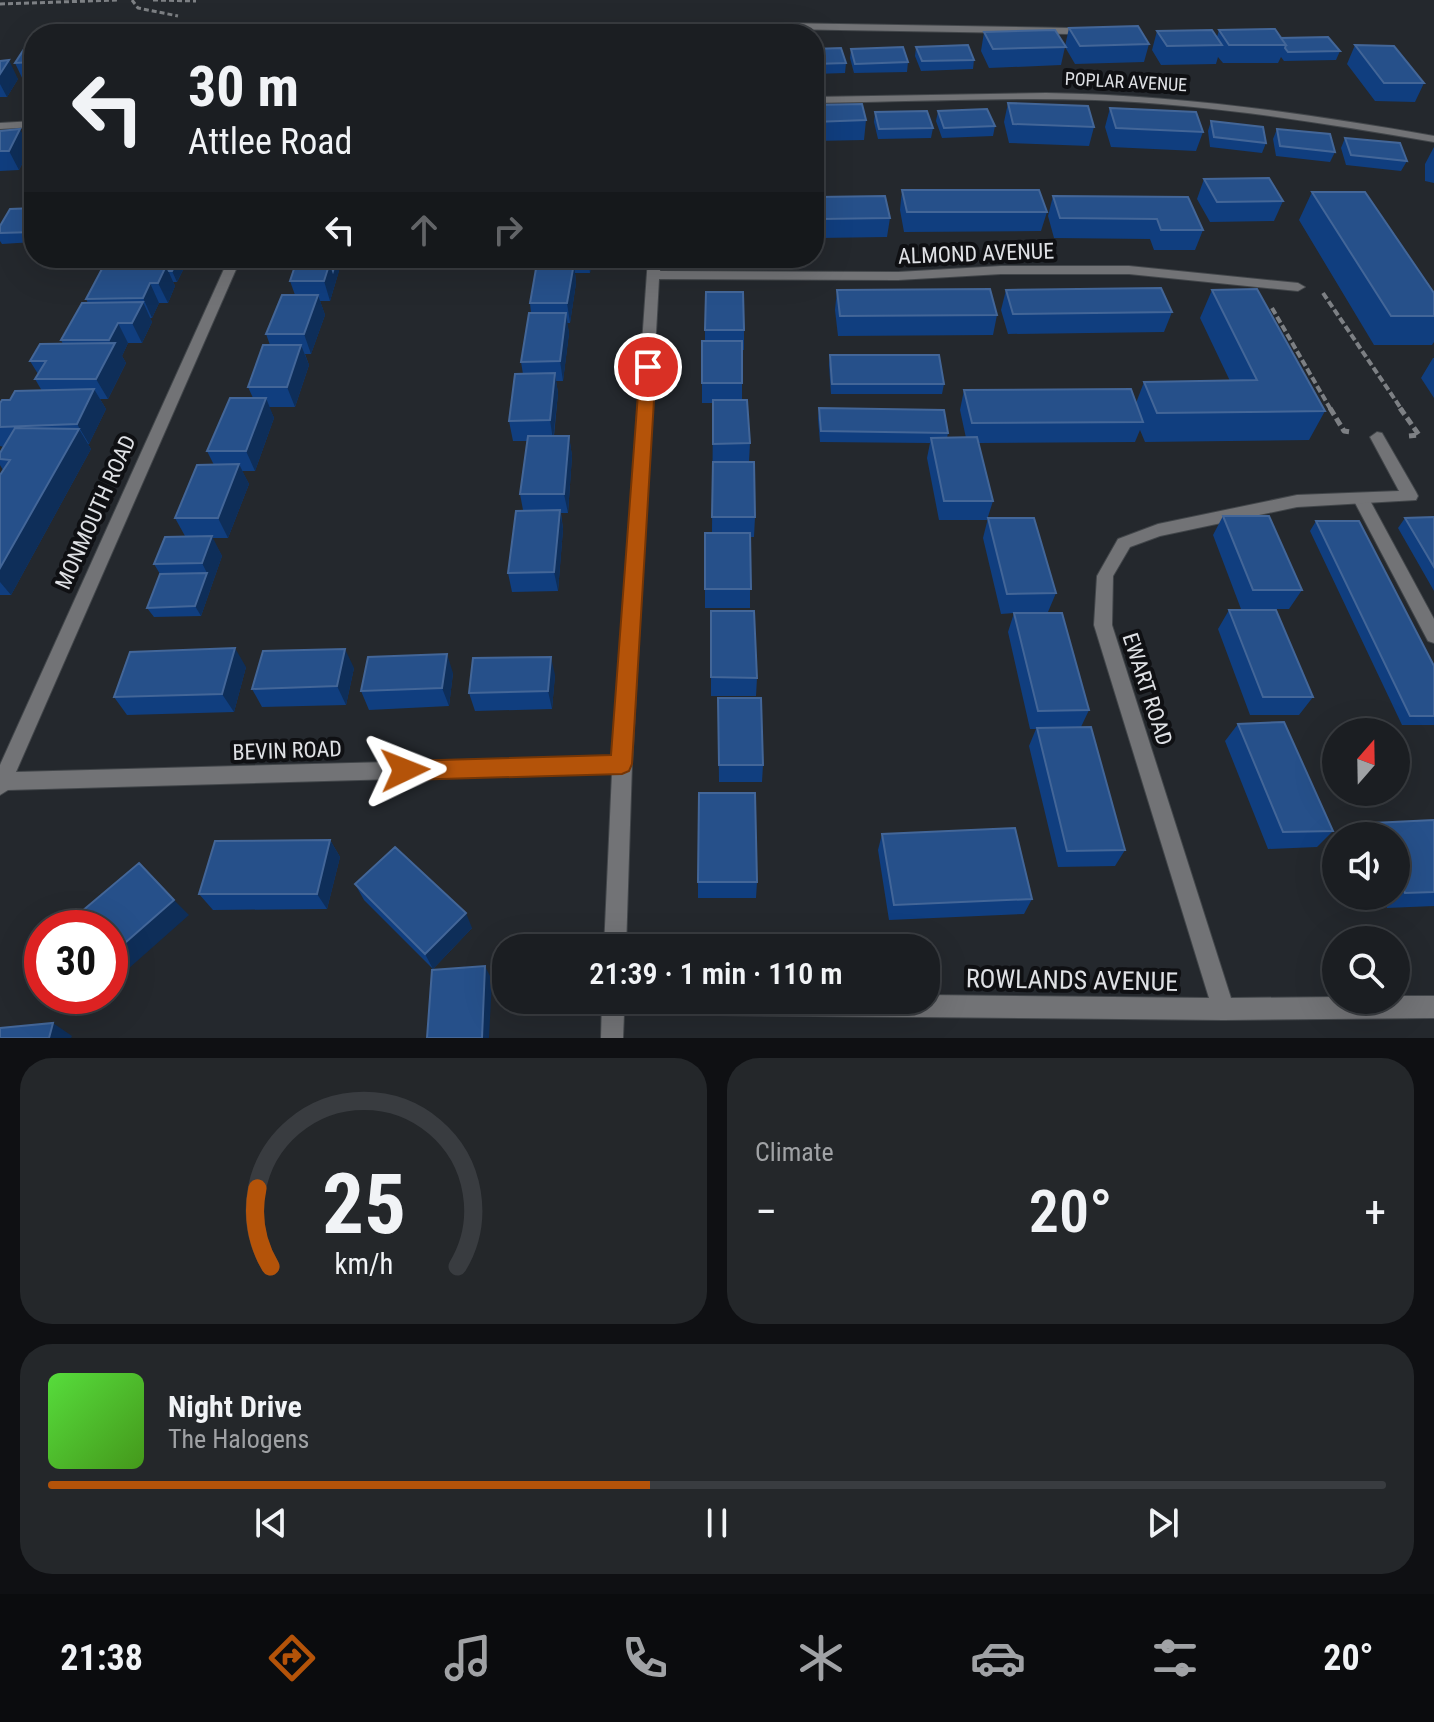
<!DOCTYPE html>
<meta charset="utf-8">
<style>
:root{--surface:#1b1e22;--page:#24272a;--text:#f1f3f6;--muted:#a0a2a5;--line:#393c40;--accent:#b45309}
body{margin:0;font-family:"Roboto Condensed",sans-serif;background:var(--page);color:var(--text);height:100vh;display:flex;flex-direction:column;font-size:30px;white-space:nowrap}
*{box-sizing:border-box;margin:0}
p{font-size:26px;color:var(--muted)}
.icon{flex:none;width:44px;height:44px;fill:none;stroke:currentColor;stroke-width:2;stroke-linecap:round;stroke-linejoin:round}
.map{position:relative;height:1038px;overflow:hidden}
.panel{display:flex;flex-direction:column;gap:20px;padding:20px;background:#0f1013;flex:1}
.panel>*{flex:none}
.top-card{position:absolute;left:24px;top:24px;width:800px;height:244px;border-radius:32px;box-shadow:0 8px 32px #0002,0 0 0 2px var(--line);background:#1b1e22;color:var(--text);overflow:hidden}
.needle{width:52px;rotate:20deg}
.buttons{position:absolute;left:1322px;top:718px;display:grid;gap:16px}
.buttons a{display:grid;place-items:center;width:88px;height:88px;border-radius:50%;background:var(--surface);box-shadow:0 8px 32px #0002,0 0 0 2px var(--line);font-size:40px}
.speed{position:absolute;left:24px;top:910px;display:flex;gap:16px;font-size:40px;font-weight:700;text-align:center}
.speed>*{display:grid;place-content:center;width:104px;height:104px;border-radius:50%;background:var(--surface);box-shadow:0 8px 32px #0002,0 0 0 2px var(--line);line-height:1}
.speed .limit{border:12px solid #d22;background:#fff;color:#111}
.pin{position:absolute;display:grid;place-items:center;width:68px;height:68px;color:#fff;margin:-34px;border:4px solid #fff;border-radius:50%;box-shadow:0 2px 8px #0007}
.me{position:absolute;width:88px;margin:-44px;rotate:88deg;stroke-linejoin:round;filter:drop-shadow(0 0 6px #0008)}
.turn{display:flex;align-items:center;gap:28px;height:168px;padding:0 32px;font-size:36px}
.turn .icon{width:104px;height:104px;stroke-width:2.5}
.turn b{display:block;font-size:56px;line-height:68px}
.lanes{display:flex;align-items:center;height:76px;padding:0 32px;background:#0003;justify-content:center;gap:40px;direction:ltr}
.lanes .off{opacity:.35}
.big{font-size:60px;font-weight:600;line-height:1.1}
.panel .card{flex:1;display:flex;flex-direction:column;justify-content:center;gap:12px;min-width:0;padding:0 28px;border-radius:32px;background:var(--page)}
.panel .dial{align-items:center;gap:0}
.dial svg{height:208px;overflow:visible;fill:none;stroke:var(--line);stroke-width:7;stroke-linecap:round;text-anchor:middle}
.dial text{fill:var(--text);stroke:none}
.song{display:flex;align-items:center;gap:24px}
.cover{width:96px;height:96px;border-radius:12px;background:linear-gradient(135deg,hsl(110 70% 55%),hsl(100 70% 35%))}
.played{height:8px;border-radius:4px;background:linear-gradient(90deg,var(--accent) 45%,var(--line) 45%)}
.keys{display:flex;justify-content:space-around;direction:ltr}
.heat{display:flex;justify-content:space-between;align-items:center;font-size:44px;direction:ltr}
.panel .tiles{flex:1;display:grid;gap:20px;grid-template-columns:1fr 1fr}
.card:last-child{grid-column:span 2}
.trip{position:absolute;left:492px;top:934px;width:448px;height:80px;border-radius:32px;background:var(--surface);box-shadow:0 8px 32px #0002,0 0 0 2px var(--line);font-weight:600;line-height:80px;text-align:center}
.tab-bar{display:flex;height:128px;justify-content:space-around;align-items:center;background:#0b0c0e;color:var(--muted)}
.tab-bar .icon{width:56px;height:56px}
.tab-bar .on{color:var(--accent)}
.tab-bar b{font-size:36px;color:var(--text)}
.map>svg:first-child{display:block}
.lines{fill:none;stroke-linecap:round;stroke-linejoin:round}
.service-casing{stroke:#42464a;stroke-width:2}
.minor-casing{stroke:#42464a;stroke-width:2}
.path-far2{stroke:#7d8084;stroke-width:3;stroke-dasharray:5 3;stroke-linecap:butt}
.path-far1{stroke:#7d8084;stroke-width:4;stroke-dasharray:7 3;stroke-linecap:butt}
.path{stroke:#7d8084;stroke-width:5;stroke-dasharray:8 4;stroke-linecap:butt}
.service{fill:#727376;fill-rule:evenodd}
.minor{fill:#727376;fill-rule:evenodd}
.wall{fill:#103e7f}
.shaded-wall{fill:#0e2e59}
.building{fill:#26508a;stroke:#436698;stroke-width:2}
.route{fill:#b45309;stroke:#753606;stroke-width:2}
.labels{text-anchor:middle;stroke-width:8;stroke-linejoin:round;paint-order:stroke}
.far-street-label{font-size:18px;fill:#dfe1e5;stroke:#0f1013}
.street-label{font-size:22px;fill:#dfe1e5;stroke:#0f1013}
.near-street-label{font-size:26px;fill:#dfe1e5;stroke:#0f1013}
</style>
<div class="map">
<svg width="1434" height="1038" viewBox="0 0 1434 1038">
<rect width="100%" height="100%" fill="#24282d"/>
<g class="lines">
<defs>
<path id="service" d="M780,23L1069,28L1074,31L1069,34L780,29L200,30L197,34H187L197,24Z
M1361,493L1367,495L1434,619V643L1428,641L1353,499Z"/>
<path id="minor" d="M1046,93C1177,95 1305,113 1434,136V142C1322,123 1209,104 1095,100C1001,97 908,102 814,103V97Z
M34,121V127L0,129V123Z
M229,258H241L16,772L613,756L648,258H660V271L898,272L1001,266H1129L1298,283L1305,287L1298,291L1129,274H1001L898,280L659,279L632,764L626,948H604L612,773L8,790L0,795V765Z
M1377,432L1382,433L1416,492L1418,496L1416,500L1297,507L1160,536L1130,547L1113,576L1112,625L1231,998L1336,997V1000H1396V996H1434V1018L1224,1020L624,1014L623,1038H601L602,1000H926V995L1209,998L1094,625L1097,576L1118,539L1158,524L1297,495L1399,491L1370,437Z"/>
</defs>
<use href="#service" class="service-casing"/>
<use href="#minor" class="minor-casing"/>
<path class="path-far2" d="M132,0L138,8L178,16
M153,0L196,1
M0,4L119,0"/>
<path class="path-far1" d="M1323,293L1402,410
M1272,308L1331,410"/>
<path class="path" d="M1330,408L1344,431L1351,432
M1400,408L1419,435L1409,436"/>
<use href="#service" class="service"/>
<use href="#minor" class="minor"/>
</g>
<path class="wall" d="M1069,28L1149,44L1144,62L1075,64L1065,47L1061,65L989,68L981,51L984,32L1065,46Z
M1219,30L1281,38L1340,51L1336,60L1284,61L1281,57L1278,63H1223L1218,57L1216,64L1161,65L1152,50L1157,31L1217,37Z
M1355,45L1424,83L1415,102L1375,101L1347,64Z
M34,46V81L24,82L15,63Z
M916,47L974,60L973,69L921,71L915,56Z
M814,49L846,63L845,73L814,74Z
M851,49L908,62L907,72L854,73L850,58Z
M0,61L18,79L7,97H0Z
M1008,103L1094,127L1089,146L1009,143L1004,122Z
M814,105L866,120L864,140L814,141Z
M1110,108L1203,132L1196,151L1111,147L1105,127Z
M938,111L995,126L993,136L942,138L936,121Z
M875,112L933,128L931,138L878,139L874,122Z
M1211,121L1266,143L1262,153L1210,147L1208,131Z
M1277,129L1335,152L1330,162L1276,156L1273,139Z
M0,131L29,145L34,135V167L27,154L19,170L0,171Z
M1345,138L1407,161L1401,171L1346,165L1341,148Z
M1434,147V183L1425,181V164Z
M1204,179L1283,201L1274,221L1210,222L1197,199Z
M902,190L1047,212L1041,231L904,232L900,210Z
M1312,192L1434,293V342L1432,345H1374L1299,220Z
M1053,196L1203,230L1195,250H1154L1150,239L1054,238L1048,216Z
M818,197L890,218L887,237L819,238L816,217Z
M34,208V242L2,244L0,241V226Z
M137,258H189L177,282H173L175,286L168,303H159L152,318H150L152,322L142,343H128L122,356L126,363L108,399H100L106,409L89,444H88L91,449L11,595H0V475L3,470L0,465V453L4,447L0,446V403L42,391L35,379L38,374L30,361L63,344L61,340L88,303L86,299L132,267Z
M555,258H592L590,273H575L576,283L570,323H567L569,333L563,381H556L558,393L554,436H569L572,456L568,513H561L563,529L558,591L512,592L508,573L523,510L520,494L527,441H513L509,421L523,374L521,362L531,313L530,303L555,263Z
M341,264L330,301H320L325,315L311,354H305L309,365L295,407H269L274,418L255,471H242L249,484L228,538H212L222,556L201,616L154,617L147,608L160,574L154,564L185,536L175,518L214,465L207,451L253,398L248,387L270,345L266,334L295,295L290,281Z
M837,290L997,315L993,335L838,336L835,310Z
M1006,290L1172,312L1164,332L1008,334L1001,310Z
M1212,290L1325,411L1309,440L1145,442L1140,430L1135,442L979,443L993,501L987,520H939L927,458L930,443L820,442L818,419L819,408L948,433L947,438H966L960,410L964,390L1136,403L1144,382L1230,381L1200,318Z
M705,330H744V350H742V400L750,443L749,462L755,517L754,537H750V608H705V533H712L713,403H702V341H705Z
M830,355L944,384L942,394H831L829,365Z
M1433,358H1434V398L1421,378Z
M1223,516L1302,590L1289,609H1241L1213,535Z
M1434,517V591L1398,528L1405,518Z
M988,518L1056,593L1048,612L1089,710L1081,727L1125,850L1115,866L1058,867L1029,746L1036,729H1030L1008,632L1014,613L1001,614L983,538Z
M1316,521L1434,666V725H1402L1310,531Z
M1229,610L1313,697L1299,715H1250L1218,629Z
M711,611L757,678L756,696H711Z
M246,667L234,712L127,715L114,697Z
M354,668L346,705L262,707L252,689Z
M453,673L449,706L369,710L361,691Z
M555,675L552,709L475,711L469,693Z
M718,698L763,765L762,782H719Z
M1238,724L1333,831L1317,847L1268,849L1225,741Z
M1434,820V906L1387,908L1382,896H1396V836H1360L1373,823Z
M882,834L1032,899L1024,914L889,920L878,850Z
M330,840L340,857L327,909L213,910L199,894Z
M698,882H757L756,898H698Z
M355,884L472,928L433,969L364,900Z"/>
<path class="shaded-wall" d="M9,60L18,79L7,97L0,84V74Z
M20,129L30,149L26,151L27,154L19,170L9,151Z
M179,258H189L177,282L172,271Z
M337,258H339L341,264L330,301L324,281L330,262Z
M588,258H592L590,273Z
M574,263L576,283L570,323L567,303Z
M166,266L175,286L168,303L158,283Z
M150,283L159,303L152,318L143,298Z
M318,295L325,315L311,354L304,334Z
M143,302L152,322L142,343L132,323Z
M566,313L569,333L563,381L560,361Z
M118,323L128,343L122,356L126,363L108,399L96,379L113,347L109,340Z
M301,345L309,365L295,407L287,387Z
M555,373L558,393L553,440L550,420Z
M94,389L106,409L89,444L77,424Z
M266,398L274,418L255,471L246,451Z
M79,429L91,449L11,595L0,582V568Z
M569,436L572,456L568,513L564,494Z
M239,464L249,484L228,538L218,518Z
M560,510L563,529L558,591L554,572Z
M212,536L222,556L201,616L195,606L207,573L202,563Z
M235,648L246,667L234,712L222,694Z
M345,649L354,668L346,705L337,686Z
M447,654L453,673L449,706L442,688Z
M551,657L555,675L552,709L548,691Z
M330,840L340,857L327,909L317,894Z
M174,900L189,915L110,985V956Z
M466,913L472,928L433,969L425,954Z
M485,966L492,980L489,1038H482Z
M77,996H97L88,1004Z
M53,1023L72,1036L71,1038H49Z"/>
<path class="building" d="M1138,26L1149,44L1080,46L1069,28Z
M1275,29L1286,45H1229L1219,30Z
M1055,30L1066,47L993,49L984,32Z
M1212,30L1222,45L1167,46L1157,31Z
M1328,37L1340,51L1288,52L1285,48L1286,45L1281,38Z
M968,45L974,60L922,61L916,47Z
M1355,45L1394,46L1424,83H1384Z
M26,46H34V62L15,63Z
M903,47L908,62L855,64L851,49Z
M841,48L846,63L814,64V49Z
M9,60L0,74V61Z
M1008,103L1088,106L1094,127L1013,124Z
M862,104L866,120L814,122V105Z
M1110,108L1196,112L1203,132L1116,128Z
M987,109L995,126L944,128L938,111Z
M927,111L933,128L879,129L875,112Z
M1211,121L1263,127L1266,143L1214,137Z
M20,129L9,151H0V131Z
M1277,129L1330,134L1335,152L1280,146Z
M34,135V150L26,151Z
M1345,138L1400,143L1407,161L1351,155Z
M1269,178L1283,201L1217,202L1204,179Z
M902,190H1039L1047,212H907Z
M1312,192H1365L1434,293V316H1391Z
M885,196L890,218L821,219L818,197Z
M1053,196L1188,197L1203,230H1161L1157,219L1060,218Z
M34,208V232L0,233V226L10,209Z
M137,258H179L172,271H169L166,266L132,267Z
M304,258H337L333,271L330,262L303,263Z
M330,262L324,281H290L296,263Z
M537,263H574L567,303H530Z
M166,266L158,283H150L143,298L86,299L103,267Z
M1161,288L1172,312L1013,314L1006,290Z
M990,289L997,315L840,316L837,290Z
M1257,289L1325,411L1157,413L1144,382L1257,380L1212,290Z
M706,292H743L744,330H705Z
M282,295H318L304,334H266Z
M143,302L132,323H118L109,340H61L82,303Z
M529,313H566L560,361L521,362Z
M702,341H742V383H702Z
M115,343L96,379H35L46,361H30L40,344Z
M263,345H301L287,387H248Z
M830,355H939L944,384H832Z
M555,373L550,420L509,421L515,374Z
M94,389L77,424L0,427V403L2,400H10L15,391Z
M1131,389L1143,422L972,423L964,390Z
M230,398H266L246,451H207Z
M713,400H747L750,443L713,444Z
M819,408L944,410L948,433L821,431Z
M15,428L79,429L0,568V475L10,460L0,459V453Z
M528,436H569L564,494H520Z
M977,437L993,501H944L931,438Z
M713,462H754L755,517H712Z
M239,464L218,518H175L197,465Z
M560,510L554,572L508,573L516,511Z
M1223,516H1269L1302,590H1253Z
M1434,517V567L1405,518Z
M988,518H1034L1056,593L1007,594Z
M1316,521H1359L1434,666V716H1410Z
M705,533H750L751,589H705Z
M212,536L202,563L154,564L165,537Z
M207,573L195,606L147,608L160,574Z
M1229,610H1276L1313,697H1263Z
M711,611H754L757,678L711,677Z
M1014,613H1062L1089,710L1038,711Z
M235,648L222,694L114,697L130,652Z
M345,649L337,686L252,689L263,651Z
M447,654L442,688L361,691L368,657Z
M551,657L548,691L469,693L473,658Z
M718,698H761L763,765H719Z
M1284,722L1333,831L1283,832L1238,724Z
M1091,727L1125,850L1067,851L1037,728Z
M699,793H755L757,882H698Z
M1434,820V892L1405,893L1396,872V836H1379L1373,823Z
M1015,828L1032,899L894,905L882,834Z
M330,840L317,894H199L215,841Z
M395,847L466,913L425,954L355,884Z
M139,863L174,900L110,956V928H62Z
M42,944V958L35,950Z
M485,966L482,1038H427L432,970Z
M53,1023L49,1038H0V1028Z"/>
<path class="route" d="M648,361L656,367L632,764L629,771L622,774L405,780L397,777L394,770L397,763L405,761L611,755L640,367Z"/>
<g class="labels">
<g class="far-street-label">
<text transform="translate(1126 82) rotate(3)" y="6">POPLAR AVENUE</text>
</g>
<g class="street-label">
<text transform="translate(976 253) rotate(-2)" y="8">ALMOND AVENUE</text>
<text transform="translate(95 512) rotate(-66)" y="8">MONMOUTH ROAD</text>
<text transform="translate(1148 689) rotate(72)" y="8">EWART ROAD</text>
<text transform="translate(287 750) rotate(-2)" y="8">BEVIN ROAD</text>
</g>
<g class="near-street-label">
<text transform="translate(1072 980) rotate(1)" y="9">ROWLANDS AVENUE</text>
</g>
</g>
</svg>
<div class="buttons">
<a><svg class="needle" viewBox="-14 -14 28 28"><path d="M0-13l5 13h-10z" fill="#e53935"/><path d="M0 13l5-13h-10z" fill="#a0a2a5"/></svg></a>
<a><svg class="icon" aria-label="sound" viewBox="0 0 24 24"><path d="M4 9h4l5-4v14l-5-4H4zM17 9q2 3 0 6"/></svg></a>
<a><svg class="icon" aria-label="search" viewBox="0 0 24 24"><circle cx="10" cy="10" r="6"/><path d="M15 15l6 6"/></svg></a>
</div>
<div class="speed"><div class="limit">30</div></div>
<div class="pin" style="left:648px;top:367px;background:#d93025"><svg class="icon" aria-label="arrive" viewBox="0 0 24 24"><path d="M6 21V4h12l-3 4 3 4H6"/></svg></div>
<svg class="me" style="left:405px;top:770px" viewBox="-20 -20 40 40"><path d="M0-17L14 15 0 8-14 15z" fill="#b45309" stroke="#fff" stroke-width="4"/></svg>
<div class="trip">21:39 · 1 min · 110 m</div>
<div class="top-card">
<div class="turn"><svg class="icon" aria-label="left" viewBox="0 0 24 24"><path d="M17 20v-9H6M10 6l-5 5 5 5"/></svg><div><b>30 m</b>Attlee Road</div></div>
<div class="lanes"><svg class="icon" aria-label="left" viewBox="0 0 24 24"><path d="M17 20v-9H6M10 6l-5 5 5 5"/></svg><svg class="icon off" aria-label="ahead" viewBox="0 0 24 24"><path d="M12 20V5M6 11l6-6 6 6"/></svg><svg class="icon off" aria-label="right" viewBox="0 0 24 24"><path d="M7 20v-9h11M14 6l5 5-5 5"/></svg></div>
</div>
</div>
<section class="panel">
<div class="tiles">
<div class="card dial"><svg viewBox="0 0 100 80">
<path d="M14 69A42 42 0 1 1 86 69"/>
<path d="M14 69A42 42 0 0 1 9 39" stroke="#b45309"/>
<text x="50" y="56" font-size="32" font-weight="700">25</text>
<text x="50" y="72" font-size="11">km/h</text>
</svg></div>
<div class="card"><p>Climate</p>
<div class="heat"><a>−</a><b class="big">20°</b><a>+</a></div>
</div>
<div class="card">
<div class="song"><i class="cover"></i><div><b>Night Drive</b><p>The Halogens</p></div></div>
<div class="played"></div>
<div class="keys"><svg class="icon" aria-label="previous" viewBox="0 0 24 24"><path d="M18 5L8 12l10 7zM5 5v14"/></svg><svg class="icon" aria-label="pause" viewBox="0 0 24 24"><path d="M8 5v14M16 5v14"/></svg><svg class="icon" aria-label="next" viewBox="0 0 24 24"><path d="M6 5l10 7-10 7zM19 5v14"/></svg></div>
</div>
</div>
</section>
<nav class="tab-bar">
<b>21:38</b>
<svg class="icon on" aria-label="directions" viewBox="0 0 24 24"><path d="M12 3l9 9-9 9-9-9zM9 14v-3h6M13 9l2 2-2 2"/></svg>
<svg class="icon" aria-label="music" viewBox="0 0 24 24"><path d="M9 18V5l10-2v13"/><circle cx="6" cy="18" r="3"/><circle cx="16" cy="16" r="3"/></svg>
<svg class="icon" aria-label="phone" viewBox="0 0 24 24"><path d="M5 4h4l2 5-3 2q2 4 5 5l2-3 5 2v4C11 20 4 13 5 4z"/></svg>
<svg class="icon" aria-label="climate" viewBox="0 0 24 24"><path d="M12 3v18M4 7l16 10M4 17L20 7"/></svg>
<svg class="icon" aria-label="car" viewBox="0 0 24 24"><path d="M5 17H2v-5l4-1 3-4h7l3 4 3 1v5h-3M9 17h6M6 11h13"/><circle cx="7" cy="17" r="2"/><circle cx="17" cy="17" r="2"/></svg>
<svg class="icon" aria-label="filters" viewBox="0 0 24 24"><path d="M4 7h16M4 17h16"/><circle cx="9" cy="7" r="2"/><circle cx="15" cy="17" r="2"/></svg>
<b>20°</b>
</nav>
